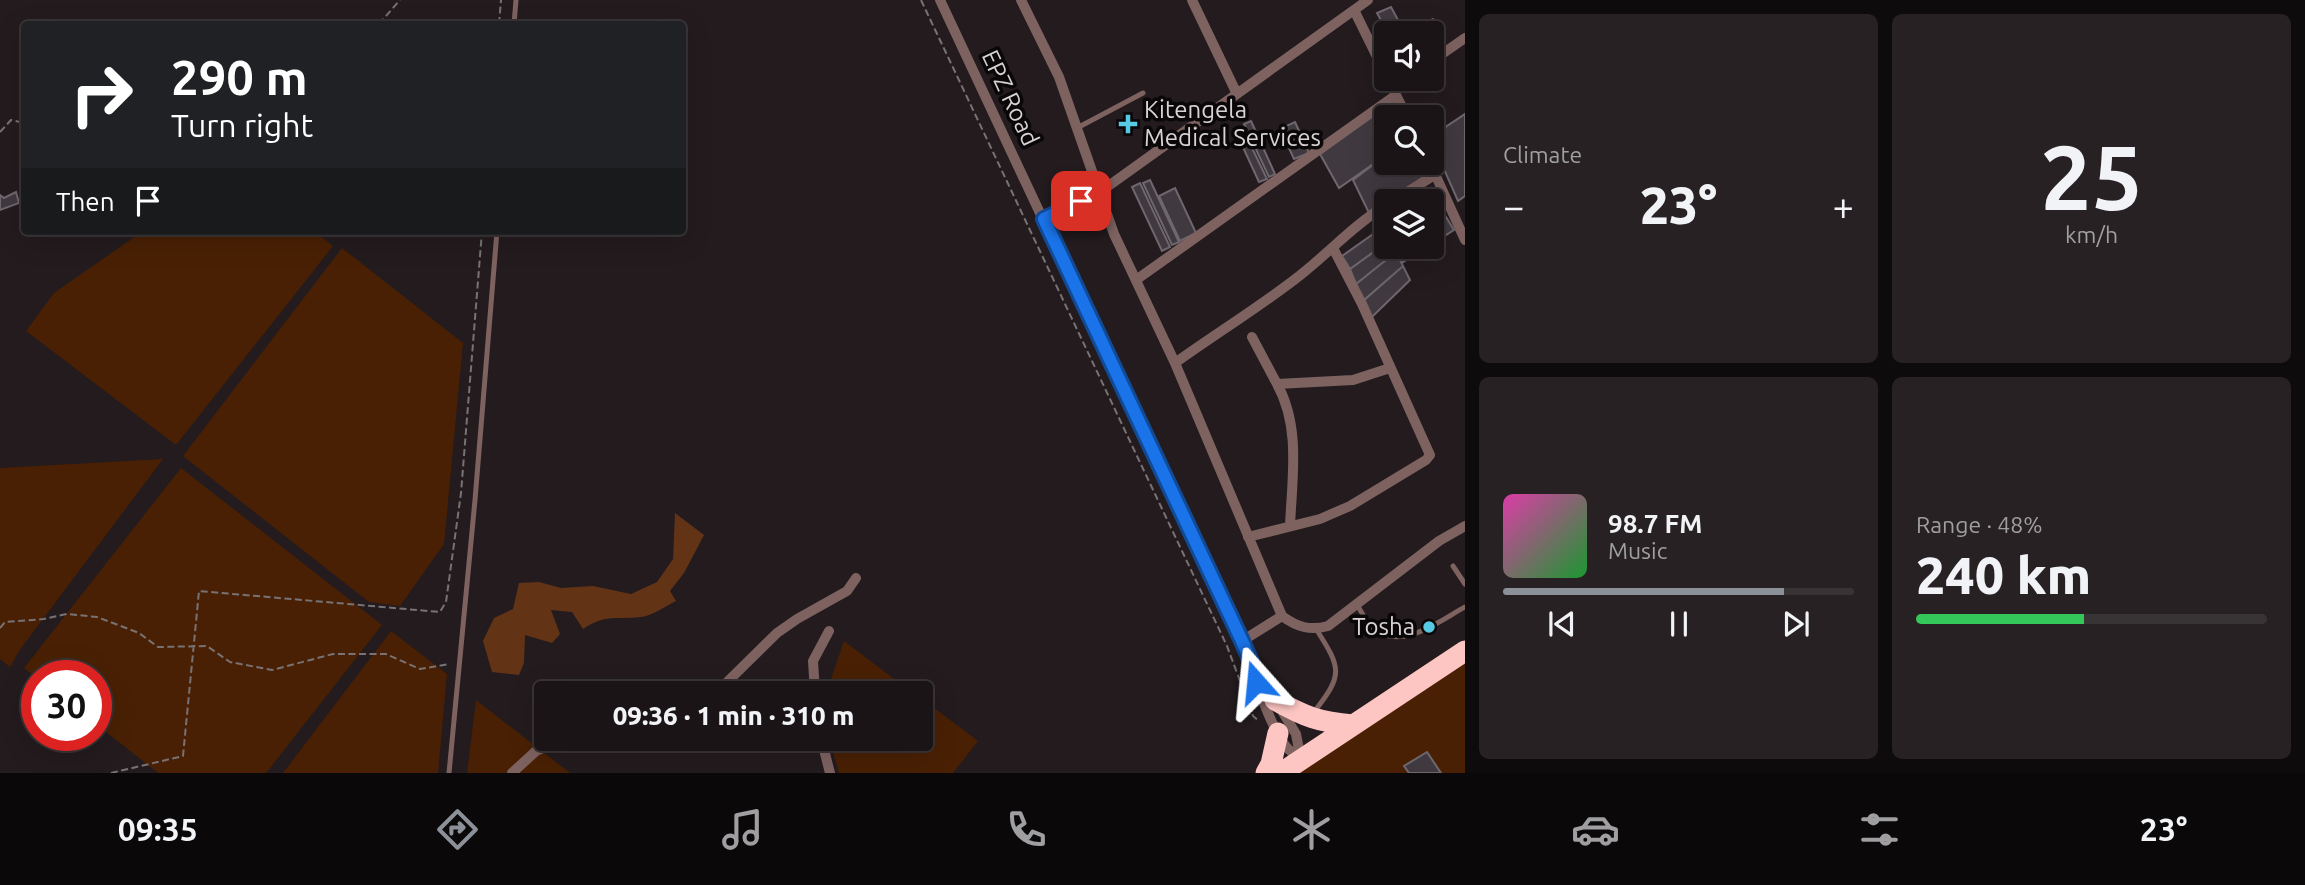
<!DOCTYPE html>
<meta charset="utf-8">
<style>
:root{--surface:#1a1416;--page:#272123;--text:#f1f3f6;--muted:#9f9ea1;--line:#383335;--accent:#8c9099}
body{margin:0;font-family:Ubuntu,sans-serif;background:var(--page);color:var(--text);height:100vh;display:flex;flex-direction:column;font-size:26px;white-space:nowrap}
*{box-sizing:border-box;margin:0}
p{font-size:23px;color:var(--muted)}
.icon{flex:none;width:38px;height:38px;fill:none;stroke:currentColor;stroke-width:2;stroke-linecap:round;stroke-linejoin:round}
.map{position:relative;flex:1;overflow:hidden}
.drawer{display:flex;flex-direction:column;gap:14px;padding:14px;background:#0e0b0c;width:840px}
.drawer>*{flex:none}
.guide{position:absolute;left:21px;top:21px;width:665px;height:214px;border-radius:7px;box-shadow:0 7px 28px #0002,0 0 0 2px var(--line);background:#202124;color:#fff;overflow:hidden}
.controls{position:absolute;left:1374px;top:21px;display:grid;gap:14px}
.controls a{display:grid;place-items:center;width:70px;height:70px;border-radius:7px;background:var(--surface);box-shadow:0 7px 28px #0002,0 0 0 2px var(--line);font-size:35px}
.speed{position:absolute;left:21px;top:660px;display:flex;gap:14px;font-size:35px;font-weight:700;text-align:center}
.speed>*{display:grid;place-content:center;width:91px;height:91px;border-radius:50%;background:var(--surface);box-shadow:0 7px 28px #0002,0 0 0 2px var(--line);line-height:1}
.speed .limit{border:10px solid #d22;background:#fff;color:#111}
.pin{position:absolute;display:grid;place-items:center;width:60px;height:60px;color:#fff;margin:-30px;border-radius:14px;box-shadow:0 4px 10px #0006}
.me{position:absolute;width:77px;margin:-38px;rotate:342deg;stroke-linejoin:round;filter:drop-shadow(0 0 5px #0008)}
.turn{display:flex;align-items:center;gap:24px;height:147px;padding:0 35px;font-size:32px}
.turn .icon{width:91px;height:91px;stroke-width:2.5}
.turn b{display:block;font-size:49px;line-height:60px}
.then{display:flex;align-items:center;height:66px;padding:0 35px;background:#0003;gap:14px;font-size:26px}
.big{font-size:52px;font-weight:800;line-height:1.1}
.drawer .tile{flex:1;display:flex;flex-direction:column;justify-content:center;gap:10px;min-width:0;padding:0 24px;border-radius:10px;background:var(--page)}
.drawer .dial{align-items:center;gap:0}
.dial b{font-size:91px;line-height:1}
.song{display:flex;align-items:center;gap:21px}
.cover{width:84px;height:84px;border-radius:10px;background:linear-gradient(135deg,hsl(320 70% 55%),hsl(130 70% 35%))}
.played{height:7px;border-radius:4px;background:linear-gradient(90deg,var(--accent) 80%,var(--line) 80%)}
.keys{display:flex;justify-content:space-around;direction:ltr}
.heat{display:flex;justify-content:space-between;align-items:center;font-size:38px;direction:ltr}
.charge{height:10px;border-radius:5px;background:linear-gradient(90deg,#34c759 48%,var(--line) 0)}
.drawer .tiles{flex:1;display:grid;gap:14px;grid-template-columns:repeat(2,1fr)}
.trip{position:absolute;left:534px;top:681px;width:399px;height:70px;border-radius:7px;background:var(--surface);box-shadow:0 7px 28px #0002,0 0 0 2px var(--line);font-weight:800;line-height:70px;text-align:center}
.tabs{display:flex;height:112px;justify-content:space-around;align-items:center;background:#0a0809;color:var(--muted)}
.tabs .icon{width:49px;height:49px}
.tabs .current{color:var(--accent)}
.tabs b{font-size:32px;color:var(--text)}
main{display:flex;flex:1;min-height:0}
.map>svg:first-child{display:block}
.green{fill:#492004}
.forest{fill:#633316}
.building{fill:#403a40;stroke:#6e676e;stroke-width:2}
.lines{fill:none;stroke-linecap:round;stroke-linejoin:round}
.path{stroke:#797274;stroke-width:2;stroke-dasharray:7 3.5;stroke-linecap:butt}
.lane{stroke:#7d6260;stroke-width:5}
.street{stroke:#7d6260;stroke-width:10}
.highway{stroke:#fec6c3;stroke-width:21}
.route-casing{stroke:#114b97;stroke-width:18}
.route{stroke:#1a73e8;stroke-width:12}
.poi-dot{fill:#57c9e3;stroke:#0a0708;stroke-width:2.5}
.labels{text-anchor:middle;stroke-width:7;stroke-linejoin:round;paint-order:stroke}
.street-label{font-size:24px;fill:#d8d2d4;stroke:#0a0708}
.poi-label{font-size:24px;fill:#d8d2d4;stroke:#0a0708;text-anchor:start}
</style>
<main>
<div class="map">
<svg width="1465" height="773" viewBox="0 0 1465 773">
<rect width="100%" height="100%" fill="#231b1e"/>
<path class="green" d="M143,231H314L333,246L176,445L26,331L54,293Z
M342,248L463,343L444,544L400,606L369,602L183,456Z
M163,459L19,651L10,667L0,659V468Z
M181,468L382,625L266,773H158L96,724V676H37V678L24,668Z
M391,631L447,674L438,773H283Z
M844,641L913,693H832L831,679Z
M1465,651V773H1281Z
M921,698L978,741L953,773H839L832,749V739L920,738Z
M476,700L570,773H467Z"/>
<path class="forest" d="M675,513L704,535L684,573L670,591L676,601C666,606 652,616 641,617C616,620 606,613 583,629L572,612L551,610L560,634L552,643L525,635L524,663L519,675L492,672L483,641L494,618L513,609L519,583L539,582L561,588L593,586L631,594L657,582L673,559Z"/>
<path class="building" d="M1391,7L1405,33H1388L1377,13Z
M1433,19L1444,42L1432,49V33H1425L1420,25Z
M1389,104L1395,117H1386V155L1339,188L1320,154Z
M1465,114V196L1458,201L1432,142V136Z
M1251,121L1275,174L1269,177L1244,124Z
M1295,122L1309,153L1294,159L1280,129Z
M1242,127L1267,179L1259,182L1235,130Z
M1386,155V163H1416L1423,178L1370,215L1353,180Z
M1150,180L1179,242L1172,245L1143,183Z
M1140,183L1170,247L1162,251L1132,187Z
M1175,188L1196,233L1180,241L1159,196Z
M1431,188L1439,204L1432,210V201H1413Z
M16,192L19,203L0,210V195L4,198Z
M1443,212L1454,230L1432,244V221Z
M1386,225V243L1350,269L1342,256Z
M1386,243V247H1395L1396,252L1356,284L1350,269Z
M1399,247H1428L1403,262L1396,250Z
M1396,252L1403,266L1363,301L1356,284Z
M1403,266L1410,280L1372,317L1363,301Z
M1427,752L1441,773H1409L1404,766Z"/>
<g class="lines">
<path class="path" d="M921,0L1227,646L1253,716L1259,721
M379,24L400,0
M499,24L501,0
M0,132L11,120L24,123
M0,628L5,622L44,619L67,614L97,617L139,633L158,647L207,646L230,662L272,670L333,654H386L420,669L450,664
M111,773L183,756L199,591L440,612L446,602L461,493L482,231"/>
<path class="lane" d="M514,24L516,0
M1077,128L1143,93
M1453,566L1465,584
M1357,605C1362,612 1366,623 1373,628C1401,652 1439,621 1465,607
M1314,712C1343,675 1342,669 1316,629
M449,773L475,500L497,231"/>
<path class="street" d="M940,0L1255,671L1262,678L1296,734L1301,760
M1021,0L1059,77L1114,234L1175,363L1282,616
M1192,0L1237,94
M1368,0L1354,10L1386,75
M1432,61L1465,38
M1388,79L1407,117
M1393,89L1407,79
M1430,163L1465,240
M1393,201L1436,174
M1044,219L1100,192L1354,10
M1136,280L1396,95
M1252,337L1277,384L1353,380L1390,368
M1175,363C1214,335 1256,309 1294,280C1326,256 1352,226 1386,205
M1277,384C1301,427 1292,478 1290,526
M1248,537L1320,519L1350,506L1426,460L1430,455L1362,304L1333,248
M1242,641L1282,616C1297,627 1310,631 1328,626L1439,541L1465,526
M1255,671C1256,688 1274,730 1284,744C1288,750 1295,755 1301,760
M716,693L777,633L797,619L847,591L856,578
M815,693L813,661L829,631
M821,738L830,773
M512,773L536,751L565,738"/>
<path class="highway" d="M1275,700C1305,717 1319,722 1353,725
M1266,773L1271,764L1278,733
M1281,773L1465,651"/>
</g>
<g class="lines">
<defs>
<path id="route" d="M1081,201L1044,219L1242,641L1255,671L1256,682"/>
</defs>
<use href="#route" class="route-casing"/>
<use href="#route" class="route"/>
</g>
<g class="poi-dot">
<path d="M1124.5 113.5h7v7h7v7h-7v7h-7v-7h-7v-7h7z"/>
<circle cx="1429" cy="627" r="7"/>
</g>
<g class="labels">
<g class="street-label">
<text transform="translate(1010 98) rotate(65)" y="8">EPZ Road</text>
</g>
<g class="poi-label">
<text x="1144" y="118">Kitengela<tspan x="1144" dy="28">Medical Services</tspan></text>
<text x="1415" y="635" text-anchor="end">Tosha</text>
</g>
</g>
</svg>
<div class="controls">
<a><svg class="icon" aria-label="sound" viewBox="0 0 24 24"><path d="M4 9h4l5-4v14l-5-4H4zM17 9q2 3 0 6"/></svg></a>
<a><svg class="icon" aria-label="search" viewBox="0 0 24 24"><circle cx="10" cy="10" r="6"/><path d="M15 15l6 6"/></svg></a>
<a><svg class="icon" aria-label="layers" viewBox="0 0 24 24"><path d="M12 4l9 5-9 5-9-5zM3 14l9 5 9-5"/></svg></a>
</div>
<div class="speed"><div class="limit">30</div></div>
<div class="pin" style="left:1081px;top:201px;background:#d93025"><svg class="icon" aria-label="arrive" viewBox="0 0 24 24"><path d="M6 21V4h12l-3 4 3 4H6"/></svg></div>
<svg class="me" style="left:1256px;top:682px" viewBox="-20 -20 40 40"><path d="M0-17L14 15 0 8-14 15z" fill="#1a73e8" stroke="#fff" stroke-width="4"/></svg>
<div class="trip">09:36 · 1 min · 310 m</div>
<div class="guide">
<div class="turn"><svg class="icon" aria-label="right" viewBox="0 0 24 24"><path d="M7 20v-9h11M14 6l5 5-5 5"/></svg><div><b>290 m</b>Turn right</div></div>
<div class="then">Then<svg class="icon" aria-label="arrive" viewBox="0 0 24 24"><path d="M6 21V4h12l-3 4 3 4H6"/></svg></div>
</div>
</div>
<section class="drawer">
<div class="tiles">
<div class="tile"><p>Climate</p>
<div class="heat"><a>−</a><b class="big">23°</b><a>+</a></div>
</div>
<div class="tile dial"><b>25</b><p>km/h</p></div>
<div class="tile">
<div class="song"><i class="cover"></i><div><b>98.7 FM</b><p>Music</p></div></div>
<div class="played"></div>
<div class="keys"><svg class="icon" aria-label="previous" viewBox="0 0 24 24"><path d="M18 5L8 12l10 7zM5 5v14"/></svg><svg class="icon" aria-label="pause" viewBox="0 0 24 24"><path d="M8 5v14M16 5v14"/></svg><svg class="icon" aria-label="next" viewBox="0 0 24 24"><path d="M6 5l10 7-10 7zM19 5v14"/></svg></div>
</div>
<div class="tile"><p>Range · 48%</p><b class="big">240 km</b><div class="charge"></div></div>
</div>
</section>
</main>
<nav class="tabs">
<b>09:35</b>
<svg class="icon current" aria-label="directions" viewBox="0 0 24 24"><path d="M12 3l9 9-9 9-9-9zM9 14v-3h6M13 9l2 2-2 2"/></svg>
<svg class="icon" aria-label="music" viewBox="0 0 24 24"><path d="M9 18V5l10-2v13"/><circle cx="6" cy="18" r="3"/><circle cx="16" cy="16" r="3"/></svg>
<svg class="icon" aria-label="phone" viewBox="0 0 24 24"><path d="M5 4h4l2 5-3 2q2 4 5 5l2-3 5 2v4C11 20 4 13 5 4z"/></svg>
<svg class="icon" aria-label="climate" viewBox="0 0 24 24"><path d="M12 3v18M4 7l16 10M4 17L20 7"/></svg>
<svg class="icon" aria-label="car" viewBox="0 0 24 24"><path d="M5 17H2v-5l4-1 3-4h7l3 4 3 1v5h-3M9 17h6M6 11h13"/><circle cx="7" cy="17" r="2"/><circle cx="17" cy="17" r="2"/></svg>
<svg class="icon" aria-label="filters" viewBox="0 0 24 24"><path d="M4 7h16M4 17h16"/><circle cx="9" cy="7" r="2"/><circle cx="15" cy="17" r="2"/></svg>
<b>23°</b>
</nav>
